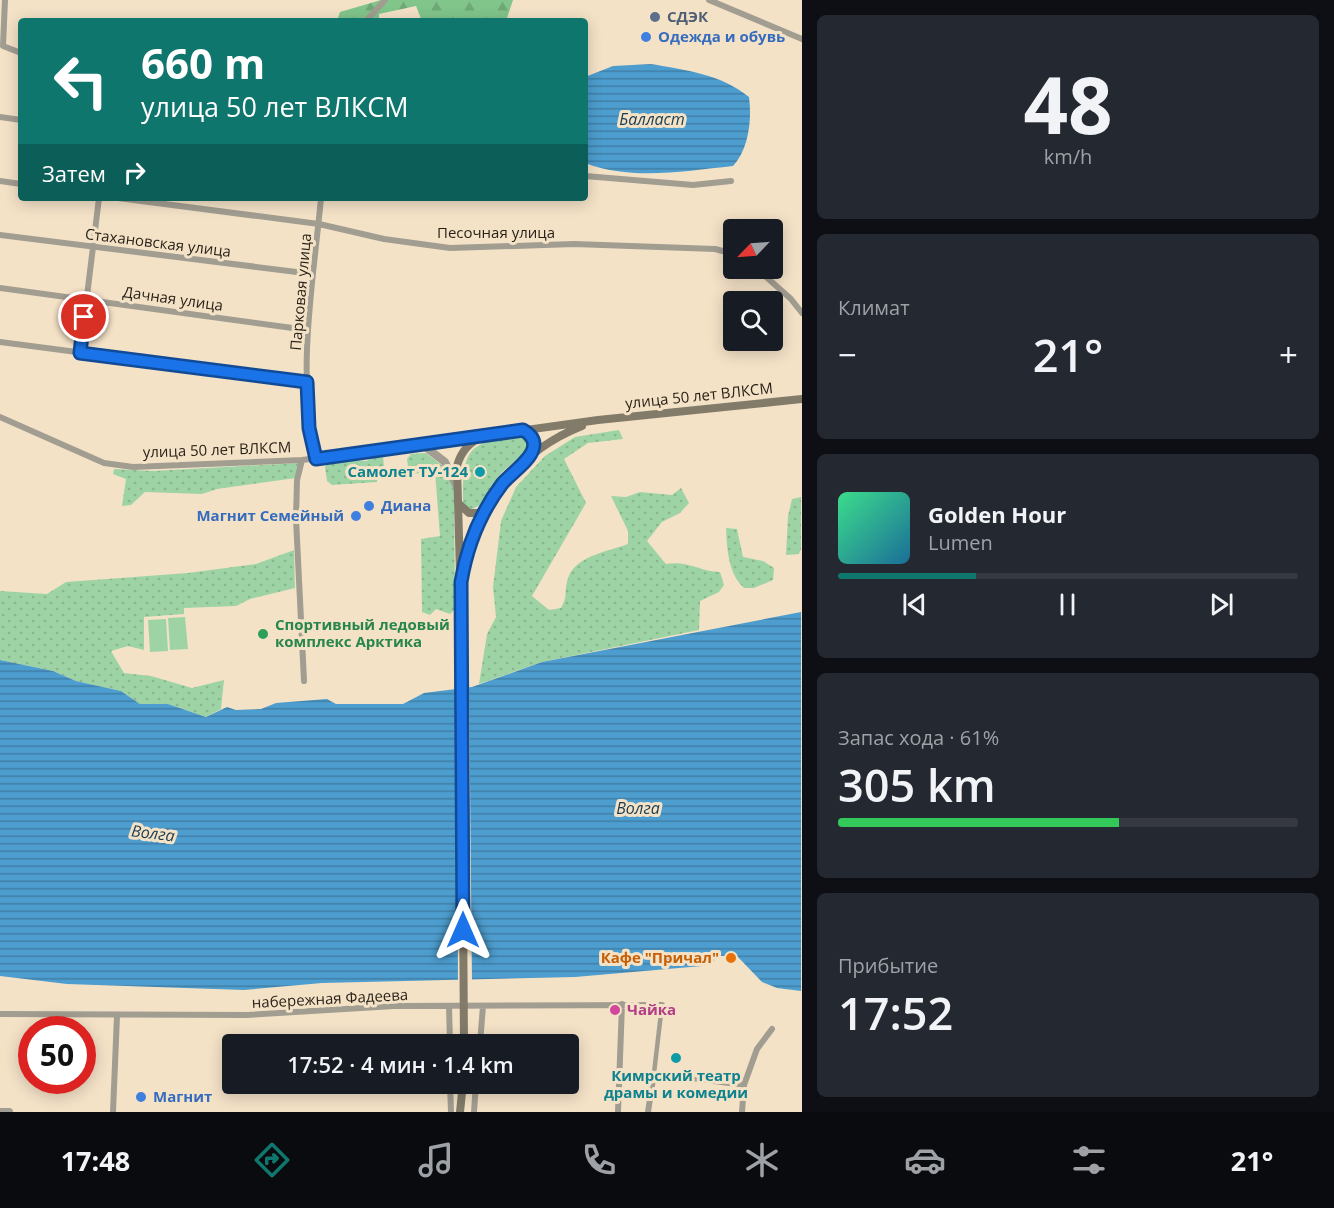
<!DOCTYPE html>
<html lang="ru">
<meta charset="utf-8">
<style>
:root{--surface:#171b24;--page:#242831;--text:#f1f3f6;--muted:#9ea1a6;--line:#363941;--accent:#0f766e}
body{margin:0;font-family:"Open Sans",sans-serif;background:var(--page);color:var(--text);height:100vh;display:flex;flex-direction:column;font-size:22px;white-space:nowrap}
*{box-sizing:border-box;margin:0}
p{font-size:20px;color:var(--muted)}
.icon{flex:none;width:33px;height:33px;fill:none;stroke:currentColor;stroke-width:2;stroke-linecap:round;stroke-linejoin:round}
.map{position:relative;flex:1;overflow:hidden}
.side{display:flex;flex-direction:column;gap:15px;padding:15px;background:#0d0f14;width:532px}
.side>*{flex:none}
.hud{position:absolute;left:18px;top:18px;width:570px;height:183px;border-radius:6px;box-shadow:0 3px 15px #0003;background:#0f766e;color:#fff;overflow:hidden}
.needle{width:39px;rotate:245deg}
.fabs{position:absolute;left:723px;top:219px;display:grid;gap:12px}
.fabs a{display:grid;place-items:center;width:60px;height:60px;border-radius:6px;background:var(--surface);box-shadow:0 3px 15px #0003;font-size:30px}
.speed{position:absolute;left:18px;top:1016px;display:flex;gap:12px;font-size:30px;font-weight:700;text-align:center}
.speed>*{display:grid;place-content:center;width:78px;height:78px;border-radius:50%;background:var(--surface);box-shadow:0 3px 15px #0003;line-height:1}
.speed .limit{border:9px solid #d22;background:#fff;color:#111}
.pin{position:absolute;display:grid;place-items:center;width:51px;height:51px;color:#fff;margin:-26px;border:3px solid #fff;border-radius:50%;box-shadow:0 2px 6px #0007}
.me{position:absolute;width:66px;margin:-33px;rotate:0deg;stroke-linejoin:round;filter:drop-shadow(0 0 4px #0008)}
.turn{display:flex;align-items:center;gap:21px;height:126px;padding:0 24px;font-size:27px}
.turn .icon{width:78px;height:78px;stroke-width:2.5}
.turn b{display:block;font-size:42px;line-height:51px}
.then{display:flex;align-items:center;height:57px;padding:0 24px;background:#0003;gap:12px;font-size:22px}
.big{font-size:45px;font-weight:600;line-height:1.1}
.side .widget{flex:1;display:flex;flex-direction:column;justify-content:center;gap:9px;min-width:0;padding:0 21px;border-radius:9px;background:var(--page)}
.side .dial{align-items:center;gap:0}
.dial b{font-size:78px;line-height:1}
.song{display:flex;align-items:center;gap:18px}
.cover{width:72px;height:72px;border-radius:9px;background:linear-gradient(135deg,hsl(150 70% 55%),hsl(200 70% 35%))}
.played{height:6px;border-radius:3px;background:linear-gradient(90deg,var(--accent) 30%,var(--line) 30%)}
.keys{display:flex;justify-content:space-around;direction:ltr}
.heat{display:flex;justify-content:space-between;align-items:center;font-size:33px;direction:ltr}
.charge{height:9px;border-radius:4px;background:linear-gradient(90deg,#34c759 61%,var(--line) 0)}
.trip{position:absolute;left:222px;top:1034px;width:357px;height:60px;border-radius:6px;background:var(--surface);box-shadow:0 3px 15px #0003;font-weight:600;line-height:60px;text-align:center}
.tabs{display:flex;height:96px;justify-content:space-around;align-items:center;background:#090b0e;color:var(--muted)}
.tabs .icon{width:42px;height:42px}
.tabs .on{color:var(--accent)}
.tabs b{font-size:27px;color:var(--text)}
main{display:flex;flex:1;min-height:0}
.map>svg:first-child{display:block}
.grass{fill:url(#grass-dots)}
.forest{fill:url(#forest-firs)}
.green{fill:#9ed4a5}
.water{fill:url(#water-rules)}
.pier{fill:#f4e2c7}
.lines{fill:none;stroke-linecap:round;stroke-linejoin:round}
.pedestrian{stroke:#a29d91;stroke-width:4.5}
.minor{stroke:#a29d91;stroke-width:6}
.tertiary{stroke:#a29d91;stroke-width:8}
.secondary{stroke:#827b69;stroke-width:8}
.secondary-bridge{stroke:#827b69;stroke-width:8}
.route-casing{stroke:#114b97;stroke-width:15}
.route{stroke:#1a73e8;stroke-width:10}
.service-dot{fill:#5c6f8a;stroke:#f4e2c7;stroke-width:2}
.shop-dot{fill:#3f7fe0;stroke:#f4e2c7;stroke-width:2}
.culture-dot{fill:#0f9aa8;stroke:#f4e2c7;stroke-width:2}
.leisure-dot{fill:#2e9e5b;stroke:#f4e2c7;stroke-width:2}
.food-dot{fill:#e8710a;stroke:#f4e2c7;stroke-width:2}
.hotel-dot{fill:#d1479c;stroke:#f4e2c7;stroke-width:2}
.labels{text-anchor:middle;stroke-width:6;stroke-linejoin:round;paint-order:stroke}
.service-label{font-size:15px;font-weight:bold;fill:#4e5e75;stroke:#f4e2c7;text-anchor:start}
.shop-label{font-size:15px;font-weight:bold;fill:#366cbe;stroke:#f4e2c7;text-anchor:start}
.street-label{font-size:15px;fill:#261f16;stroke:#f4e2c7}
.culture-label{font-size:15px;font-weight:bold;fill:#0d838f;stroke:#f4e2c7;text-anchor:end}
.leisure-label{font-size:15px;font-weight:bold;fill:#27864d;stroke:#f4e2c7;text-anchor:start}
.food-label{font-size:15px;font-weight:bold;fill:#c56008;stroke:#f4e2c7;text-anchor:end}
.hotel-label{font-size:15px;font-weight:bold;fill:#b23c85;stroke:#f4e2c7;text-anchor:start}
.water-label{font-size:16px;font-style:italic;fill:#193c51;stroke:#f4e2c7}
</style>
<main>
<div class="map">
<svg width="802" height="1112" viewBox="0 0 802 1112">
<defs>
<pattern id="grass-dots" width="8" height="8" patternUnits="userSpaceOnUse" patternTransform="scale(1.5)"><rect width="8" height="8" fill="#9ed4a5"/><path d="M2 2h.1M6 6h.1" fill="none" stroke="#88b68d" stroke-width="1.8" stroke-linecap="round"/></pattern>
<pattern id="forest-firs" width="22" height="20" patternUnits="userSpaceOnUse" patternTransform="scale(1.5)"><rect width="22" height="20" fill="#81c58b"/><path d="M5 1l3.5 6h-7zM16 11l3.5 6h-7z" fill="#6fa977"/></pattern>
<pattern id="water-rules" width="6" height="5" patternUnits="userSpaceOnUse" patternTransform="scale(1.5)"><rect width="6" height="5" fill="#4d9dce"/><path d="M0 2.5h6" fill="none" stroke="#407fa6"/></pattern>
</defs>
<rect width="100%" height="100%" fill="#f4e2c7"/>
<path class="grass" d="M619,430L623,439L588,443L564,459L586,503L532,596L549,610L561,608C568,596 564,594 567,582C572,556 607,552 628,544V531L611,496L626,497L640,492L672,495L681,488L689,503L680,513L662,522L647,541L666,564C687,560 699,571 720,572L724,585L719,592L700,601L699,630L542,662L479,684L487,634L496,617L493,587L501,521L516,487L545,456L575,437Z
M524,435L529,438V449L502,472L480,505L470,510L463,503C462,446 469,442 524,435Z
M426,453L444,467L454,485L455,609L450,614L436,609L430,615L422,612L421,539L440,536L435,472L409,474L407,459L411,454Z
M373,456L383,457L384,466L377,468V482L332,485L327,481L325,467C334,454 353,462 367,461Z
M299,463L296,478L217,489L202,494L145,492L131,505L122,506L126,479L113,474L114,469L153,471Z
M801,497V549L799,554L786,555L788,516L792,499Z
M726,528L737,529L743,557L763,561L774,568L773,580L754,588H744C728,573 727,549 726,528Z
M294,550L295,588L250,599L236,606L184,608V614L144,617V650L128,646L111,651L124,673L151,676L192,688L224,680L221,709L206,717L168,704H140L121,691L76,681L53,671L0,660V591L47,594L66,582L188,573L256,564Z"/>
<path class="forest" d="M381,0H513L506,21H422L416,6L379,14V21H337L340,12Z"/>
<path class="green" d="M185,617L188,649L170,650L168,618Z
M166,619L168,651L150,652L148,620Z"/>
<path class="water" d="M651,64C685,70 721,74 749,97C752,119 749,149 733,166C684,171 633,181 585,163V77L613,66Z
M801,612V991L777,988L762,982L737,956H718L712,963L702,966L575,977L322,983L244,990L67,984L0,976V660L53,671L76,681L121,691L140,704H168L206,717L227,707L236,710L261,709L276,703L327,699L336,704H403L424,693L472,687L542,662Z"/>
<path class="pier" d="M469,684L472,983L458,984L457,686Z"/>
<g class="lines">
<path class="pedestrian" d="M654,1073L662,1005"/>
<path class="minor" d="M5,0L3,46L21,53
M709,0L802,39
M366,21L385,0
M0,117L21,120
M585,176L693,185L731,181
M0,181L21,184
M118,198L319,224L384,239L450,248L574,244L715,249L734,254
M0,235L313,274
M756,268L791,299L802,313
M0,288L307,330
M0,342L307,382
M80,353L99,198
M0,417L104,463L133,467L302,460L421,444
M316,459C296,373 313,284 321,198
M302,460L297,480L296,519L304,681
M449,1006L450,1044
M0,1014L247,1015L394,1006L662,1005
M480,1044L483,1006
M450,1083L451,1112
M113,1112L117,1016
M474,1112L476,1083
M618,1112L622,1004
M648,1112L654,1073L744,1085
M742,1112L744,1085L757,1049L772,1029"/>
<path class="tertiary" d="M421,444L479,436
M423,445L445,462L456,485
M0,1112H9"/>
<path class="secondary" d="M523,430L533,441L531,455
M458,503L469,513H483
M464,566C478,502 521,450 582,426
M461,609L457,466C461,451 469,442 483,436L598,420L802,399
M460,1112L463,1083"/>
<path class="secondary-bridge" d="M461,609L464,1044"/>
</g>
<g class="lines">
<defs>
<path id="route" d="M84,317L80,353L307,382L309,428L316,459L523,430C530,434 536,440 533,449C530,461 510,474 502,484C480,513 467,546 461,582L463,930"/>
</defs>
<use href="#route" class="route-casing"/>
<use href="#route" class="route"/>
</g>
<circle class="service-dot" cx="655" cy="17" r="6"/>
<g class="shop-dot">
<circle cx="646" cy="37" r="6"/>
<circle cx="369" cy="506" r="6"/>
<circle cx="356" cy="516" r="6"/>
<circle cx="141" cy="1097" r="6"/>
</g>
<g class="culture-dot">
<circle cx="480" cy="472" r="6"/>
<circle cx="676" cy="1058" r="6"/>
</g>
<circle class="leisure-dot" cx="263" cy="634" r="6"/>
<circle class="food-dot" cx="731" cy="958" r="6"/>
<circle class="hotel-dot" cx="615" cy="1010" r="6"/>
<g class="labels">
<g class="service-label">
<text x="667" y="22">СДЭК</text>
</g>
<g class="shop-label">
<text x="658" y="42">Одежда и обувь</text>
<text x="381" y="511">Диана</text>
<text x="344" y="521" text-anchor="end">Магнит Семейный</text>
<text x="153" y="1102">Магнит</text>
</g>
<g class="street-label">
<text x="496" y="238">Песочная улица</text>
<text transform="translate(158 243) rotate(7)" y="5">Стахановская улица</text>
<text transform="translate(301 292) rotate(-85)" y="5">Парковая улица</text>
<text transform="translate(173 299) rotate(8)" y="5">Дачная улица</text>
<text transform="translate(699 396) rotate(-6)" y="5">улица 50 лет ВЛКСМ</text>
<text transform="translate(217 450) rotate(-2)" y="5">улица 50 лет ВЛКСМ</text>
<text transform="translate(330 999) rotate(-3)" y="5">набережная Фадеева</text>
</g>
<g class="culture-label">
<text x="468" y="477">Самолет ТУ-124</text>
<text x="676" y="1081" text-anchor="middle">Кимрский театр<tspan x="676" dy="17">драмы и комедии</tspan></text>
</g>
<g class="leisure-label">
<text x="275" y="630">Спортивный ледовый<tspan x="275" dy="17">комплекс Арктика</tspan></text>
</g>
<g class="food-label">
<text x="719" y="963">Кафе "Причал"</text>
</g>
<g class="hotel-label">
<text x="627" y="1015">Чайка</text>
</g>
<g class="water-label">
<text x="652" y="125">Балласт</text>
<text x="638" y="814">Волга</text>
<text transform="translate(153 833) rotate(7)" y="6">Волга</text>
</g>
</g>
</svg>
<div class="fabs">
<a><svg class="needle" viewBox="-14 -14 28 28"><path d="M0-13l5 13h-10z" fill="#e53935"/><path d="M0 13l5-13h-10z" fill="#9ea1a6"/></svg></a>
<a><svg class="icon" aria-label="search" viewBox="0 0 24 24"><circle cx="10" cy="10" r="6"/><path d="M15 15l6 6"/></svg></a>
</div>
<div class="speed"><div class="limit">50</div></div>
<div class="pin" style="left:84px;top:317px;background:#d93025"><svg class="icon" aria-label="arrive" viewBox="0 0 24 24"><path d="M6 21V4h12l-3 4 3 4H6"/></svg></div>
<svg class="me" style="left:463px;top:930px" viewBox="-20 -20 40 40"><path d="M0-17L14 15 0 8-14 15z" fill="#1a73e8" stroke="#fff" stroke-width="4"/></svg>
<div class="trip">17:52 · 4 мин · 1.4 km</div>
<div class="hud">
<div class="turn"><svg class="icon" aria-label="left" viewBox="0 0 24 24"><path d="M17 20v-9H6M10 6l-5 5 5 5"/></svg><div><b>660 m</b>улица 50 лет ВЛКСМ</div></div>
<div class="then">Затем<svg class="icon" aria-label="right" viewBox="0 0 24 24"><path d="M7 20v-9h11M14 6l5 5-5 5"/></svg></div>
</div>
</div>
<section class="side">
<div class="widget dial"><b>48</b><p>km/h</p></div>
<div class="widget"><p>Климат</p>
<div class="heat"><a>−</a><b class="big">21°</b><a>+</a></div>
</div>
<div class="widget">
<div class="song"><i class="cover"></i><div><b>Golden Hour</b><p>Lumen</p></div></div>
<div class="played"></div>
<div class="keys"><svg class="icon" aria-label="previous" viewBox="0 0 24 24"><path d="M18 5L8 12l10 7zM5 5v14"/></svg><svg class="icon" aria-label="pause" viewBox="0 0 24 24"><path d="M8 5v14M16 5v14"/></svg><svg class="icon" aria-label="next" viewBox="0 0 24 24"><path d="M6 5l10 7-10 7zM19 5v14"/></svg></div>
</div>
<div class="widget"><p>Запас хода · 61%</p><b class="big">305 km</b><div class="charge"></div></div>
<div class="widget"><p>Прибытие</p><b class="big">17:52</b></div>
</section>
</main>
<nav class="tabs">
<b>17:48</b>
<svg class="icon on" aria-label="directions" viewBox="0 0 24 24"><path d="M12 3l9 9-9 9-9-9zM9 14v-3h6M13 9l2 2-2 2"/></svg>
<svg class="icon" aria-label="music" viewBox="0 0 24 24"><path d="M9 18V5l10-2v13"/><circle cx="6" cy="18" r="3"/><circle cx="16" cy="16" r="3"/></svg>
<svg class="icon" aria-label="phone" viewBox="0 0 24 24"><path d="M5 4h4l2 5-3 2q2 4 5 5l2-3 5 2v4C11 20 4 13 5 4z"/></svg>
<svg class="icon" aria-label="climate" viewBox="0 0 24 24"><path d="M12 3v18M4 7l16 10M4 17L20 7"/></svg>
<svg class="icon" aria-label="car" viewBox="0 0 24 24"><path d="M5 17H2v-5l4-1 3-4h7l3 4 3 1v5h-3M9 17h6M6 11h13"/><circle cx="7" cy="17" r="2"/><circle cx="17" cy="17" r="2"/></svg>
<svg class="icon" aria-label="filters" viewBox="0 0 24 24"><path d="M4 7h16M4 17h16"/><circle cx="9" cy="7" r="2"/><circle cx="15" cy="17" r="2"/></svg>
<b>21°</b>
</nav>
